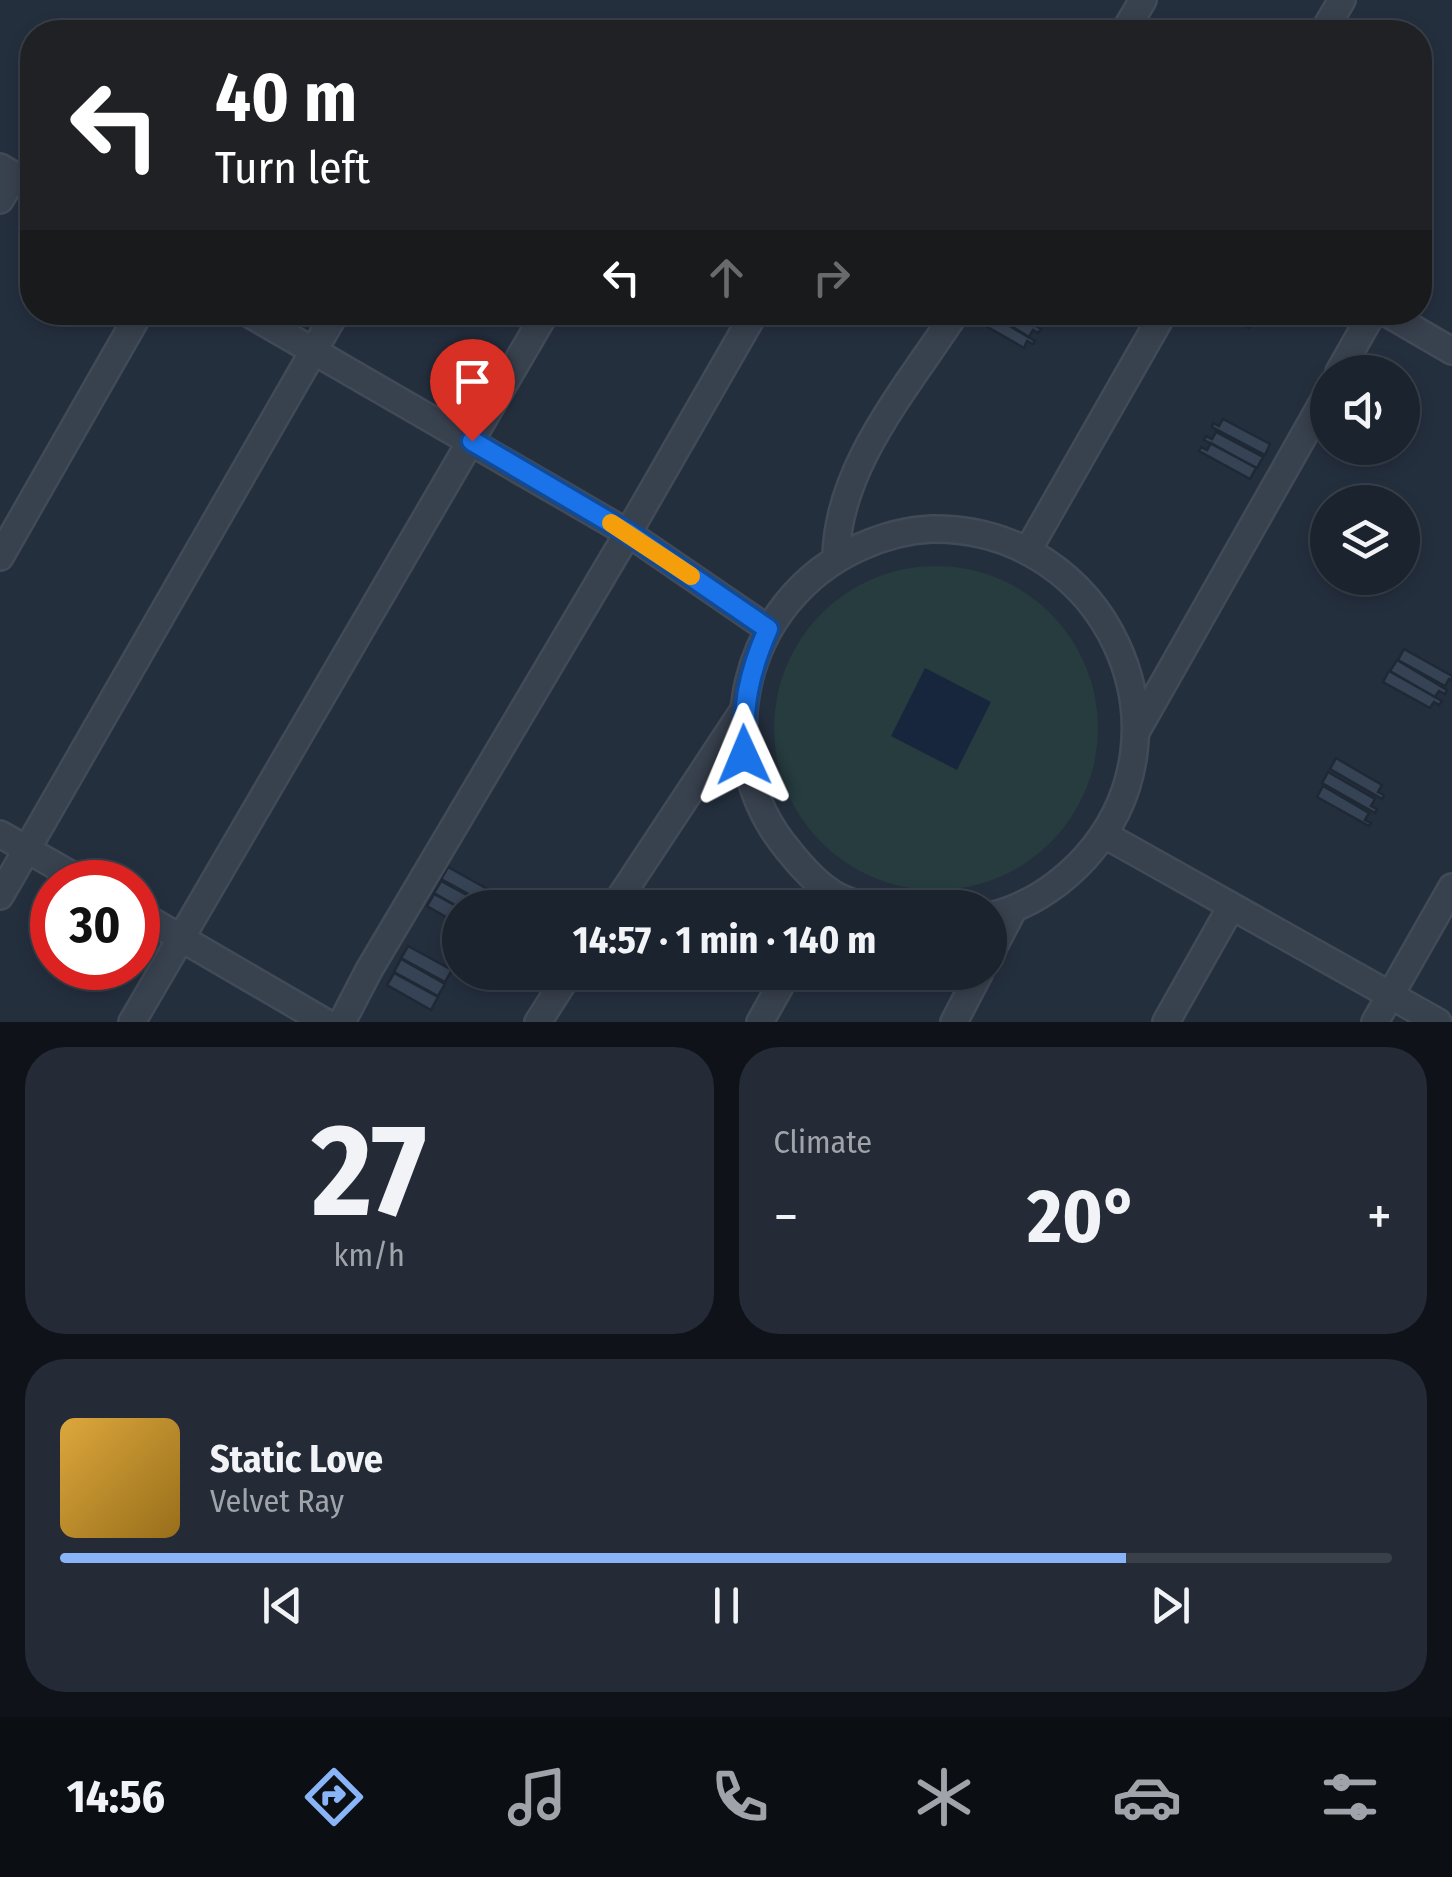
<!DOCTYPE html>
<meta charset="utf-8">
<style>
:root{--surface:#1b232e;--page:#242b36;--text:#f1f3f6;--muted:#a0a4aa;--line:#39404a;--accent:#8ab4f8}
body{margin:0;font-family:"Fira Sans Condensed",sans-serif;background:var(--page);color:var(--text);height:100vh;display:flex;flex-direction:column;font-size:38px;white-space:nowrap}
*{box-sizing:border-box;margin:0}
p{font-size:32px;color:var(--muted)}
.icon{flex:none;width:55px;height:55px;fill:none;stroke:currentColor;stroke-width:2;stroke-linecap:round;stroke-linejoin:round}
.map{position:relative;height:1022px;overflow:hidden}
.side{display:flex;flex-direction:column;gap:25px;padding:25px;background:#0f1319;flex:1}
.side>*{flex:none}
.guide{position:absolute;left:20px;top:20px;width:1412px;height:305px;border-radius:40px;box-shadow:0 5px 15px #0003,0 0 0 2px var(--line);background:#202124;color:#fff;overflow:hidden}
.fabs{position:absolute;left:1310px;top:355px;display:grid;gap:20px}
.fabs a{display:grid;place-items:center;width:110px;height:110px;border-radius:50%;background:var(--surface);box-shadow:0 5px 15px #0003,0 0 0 2px var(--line);font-size:50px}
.speed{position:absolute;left:30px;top:860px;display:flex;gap:20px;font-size:50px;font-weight:700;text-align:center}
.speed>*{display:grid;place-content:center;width:130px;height:130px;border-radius:50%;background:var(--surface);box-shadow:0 5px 15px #0003,0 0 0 2px var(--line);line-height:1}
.speed .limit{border:15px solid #d22;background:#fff;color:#111}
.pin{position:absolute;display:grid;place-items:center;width:85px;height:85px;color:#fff;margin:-102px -42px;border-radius:50% 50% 50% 0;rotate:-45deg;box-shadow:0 0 10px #0007}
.pin .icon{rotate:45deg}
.me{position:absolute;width:110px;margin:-55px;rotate:359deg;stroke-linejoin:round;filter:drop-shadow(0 0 8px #0008)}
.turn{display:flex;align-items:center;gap:35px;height:210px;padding:0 30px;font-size:45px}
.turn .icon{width:130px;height:130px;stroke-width:2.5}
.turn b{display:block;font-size:70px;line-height:85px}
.lanes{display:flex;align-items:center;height:95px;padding:0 30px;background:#0003;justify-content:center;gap:50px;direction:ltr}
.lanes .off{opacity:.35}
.big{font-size:75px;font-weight:700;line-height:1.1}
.side .tile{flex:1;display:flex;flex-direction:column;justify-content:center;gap:15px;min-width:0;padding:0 35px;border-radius:40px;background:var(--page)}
.side .dial{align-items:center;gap:0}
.dial b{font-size:130px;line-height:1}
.song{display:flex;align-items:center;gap:30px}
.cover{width:120px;height:120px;border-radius:15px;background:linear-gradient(135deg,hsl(40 70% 55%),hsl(40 70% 35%))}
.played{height:10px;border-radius:5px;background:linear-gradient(90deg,var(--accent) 80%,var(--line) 80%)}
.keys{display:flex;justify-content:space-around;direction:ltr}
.heat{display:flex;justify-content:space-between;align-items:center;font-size:55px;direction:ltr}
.side .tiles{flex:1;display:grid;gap:25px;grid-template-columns:1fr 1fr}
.tile:last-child{grid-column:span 2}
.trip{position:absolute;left:442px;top:890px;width:565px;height:100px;border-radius:50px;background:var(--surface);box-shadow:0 5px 15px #0003,0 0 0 2px var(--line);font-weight:700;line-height:100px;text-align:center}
.dock{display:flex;height:160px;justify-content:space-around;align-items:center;background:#0b0e12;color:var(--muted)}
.dock .icon{width:70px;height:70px}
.dock .selected{color:var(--accent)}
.dock b{font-size:45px;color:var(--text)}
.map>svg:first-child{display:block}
.green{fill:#263c3f}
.water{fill:#17263c}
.building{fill:#364354;stroke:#1f2835;stroke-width:2.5}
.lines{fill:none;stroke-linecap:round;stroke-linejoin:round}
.minor-casing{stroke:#414a57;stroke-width:30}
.minor{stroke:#38414e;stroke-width:25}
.route-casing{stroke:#114b97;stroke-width:25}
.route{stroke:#1a73e8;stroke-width:18}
.slow{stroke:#f59e0b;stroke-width:18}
</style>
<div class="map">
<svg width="1452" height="1022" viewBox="0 0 1452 1022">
<rect width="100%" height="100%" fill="#242f3e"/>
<path class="green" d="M774 728a162 162 0 1 1 324 0a162 162 0 1 1-324 0Z"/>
<path class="water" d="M925,668L991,702L957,770L891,736Z"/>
<path class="building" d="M982,312H986L1035,341L1033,344L1027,341L1024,348L977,321Z
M988,312H1013L1041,329L1038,333L1033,330L1029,337Z
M1015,312H1040L1050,318L1048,322L1042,319L1038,325Z
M1221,312H1245L1260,321L1258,325L1253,322L1249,328Z
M1223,419L1270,444L1265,455L1212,427L1213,423L1219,426Z
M1216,432L1263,457L1257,468L1204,440L1206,436L1212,439Z
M1211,443L1256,468L1250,479L1199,451L1201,447L1207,450Z
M1404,649L1452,676V681L1449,679L1445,686L1398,660Z
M1397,660L1447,690L1445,694L1439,691L1435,697L1390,671Z
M1389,671L1442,701L1439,705L1434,702L1430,708L1383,682Z
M1336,758L1382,785L1378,792L1384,795L1382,799L1330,769Z
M1328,772L1375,799L1371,806L1377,809L1375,813L1322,783Z
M1323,786L1369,813L1365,820L1371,823L1369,826L1317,797Z
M448,867L491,891L485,903L441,879Z
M441,881L485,905L483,908H460L434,893Z
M434,894L460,908V925L427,906Z
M408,946L452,970L445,982L401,958Z
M401,959L445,984L438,996L394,972Z
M394,973L438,997L431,1010L387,985Z"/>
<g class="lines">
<defs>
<path id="minor" d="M1124,32L1143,0
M1323,32L1342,0
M0,167L32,186
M0,200L15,175
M246,312L628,533L768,629
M1385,312L1452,351
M1339,372L1373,312
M1028,550L1164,312
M0,557L140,312
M836,558C837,466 908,387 956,312
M1137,730L1328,393
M0,834L84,882
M1105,835L1438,1022
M0,896L336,312
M613,908L743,711
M867,908C856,903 842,900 832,893C815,882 801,866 789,851C705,751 742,600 860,547C882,537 908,530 932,529C1105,527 1200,730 1085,858C1059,886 1027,907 990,916
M138,913L325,1022
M990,954L1013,910
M132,1022L546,312
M342,1022L369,970L628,533L755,312
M538,1022L570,972
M760,1022L788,972
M954,1022L980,972
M1166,1022L1231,907
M1375,1022L1452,887"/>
</defs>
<use href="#minor" class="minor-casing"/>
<use href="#minor" class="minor"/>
</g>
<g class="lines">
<defs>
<path id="route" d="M472,441L628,533L768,629C748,675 743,705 744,755"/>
</defs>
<use href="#route" class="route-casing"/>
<use href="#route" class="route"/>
<path class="slow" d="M611,523L691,576"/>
</g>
</svg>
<div class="fabs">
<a><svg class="icon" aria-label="sound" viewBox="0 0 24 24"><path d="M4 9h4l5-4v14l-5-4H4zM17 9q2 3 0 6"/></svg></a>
<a><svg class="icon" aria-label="layers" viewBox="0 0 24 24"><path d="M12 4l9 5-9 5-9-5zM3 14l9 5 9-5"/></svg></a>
</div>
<div class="speed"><div class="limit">30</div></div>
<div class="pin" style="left:472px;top:441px;background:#d93025"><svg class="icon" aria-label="arrive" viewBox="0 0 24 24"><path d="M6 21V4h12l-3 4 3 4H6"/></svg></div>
<svg class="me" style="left:744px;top:755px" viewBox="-20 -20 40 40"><path d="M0-17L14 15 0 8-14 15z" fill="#1a73e8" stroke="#fff" stroke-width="4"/></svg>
<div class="trip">14:57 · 1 min · 140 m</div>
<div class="guide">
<div class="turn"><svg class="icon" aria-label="left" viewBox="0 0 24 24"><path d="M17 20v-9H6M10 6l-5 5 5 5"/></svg><div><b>40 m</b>Turn left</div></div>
<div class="lanes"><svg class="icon" aria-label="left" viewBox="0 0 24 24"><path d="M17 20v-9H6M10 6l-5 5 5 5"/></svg><svg class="icon off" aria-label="ahead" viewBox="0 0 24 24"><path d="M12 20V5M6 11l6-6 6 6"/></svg><svg class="icon off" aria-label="right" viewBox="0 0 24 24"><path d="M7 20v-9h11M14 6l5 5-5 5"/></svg></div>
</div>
</div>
<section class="side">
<div class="tiles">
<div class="tile dial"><b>27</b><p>km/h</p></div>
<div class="tile"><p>Climate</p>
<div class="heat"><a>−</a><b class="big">20°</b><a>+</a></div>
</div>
<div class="tile">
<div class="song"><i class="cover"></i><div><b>Static Love</b><p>Velvet Ray</p></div></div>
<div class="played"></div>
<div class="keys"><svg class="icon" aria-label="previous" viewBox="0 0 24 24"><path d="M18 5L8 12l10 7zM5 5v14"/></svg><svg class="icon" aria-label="pause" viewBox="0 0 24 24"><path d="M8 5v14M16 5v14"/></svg><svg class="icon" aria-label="next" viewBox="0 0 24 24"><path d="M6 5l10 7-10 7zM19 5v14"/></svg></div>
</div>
</div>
</section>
<nav class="dock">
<b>14:56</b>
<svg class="icon selected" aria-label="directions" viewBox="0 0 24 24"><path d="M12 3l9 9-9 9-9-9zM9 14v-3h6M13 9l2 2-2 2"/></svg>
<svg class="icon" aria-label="music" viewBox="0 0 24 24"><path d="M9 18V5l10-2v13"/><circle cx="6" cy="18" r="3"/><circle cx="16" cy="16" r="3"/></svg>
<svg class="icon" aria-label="phone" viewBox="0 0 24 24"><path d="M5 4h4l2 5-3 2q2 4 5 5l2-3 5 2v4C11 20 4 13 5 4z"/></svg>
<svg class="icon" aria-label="climate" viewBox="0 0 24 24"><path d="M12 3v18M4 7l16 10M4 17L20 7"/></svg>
<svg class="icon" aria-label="car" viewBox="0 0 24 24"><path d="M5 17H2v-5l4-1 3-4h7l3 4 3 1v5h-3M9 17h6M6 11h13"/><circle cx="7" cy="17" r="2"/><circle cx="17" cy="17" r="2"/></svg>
<svg class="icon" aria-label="filters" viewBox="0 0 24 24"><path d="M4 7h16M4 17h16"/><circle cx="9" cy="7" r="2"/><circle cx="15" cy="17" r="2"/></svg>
</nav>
